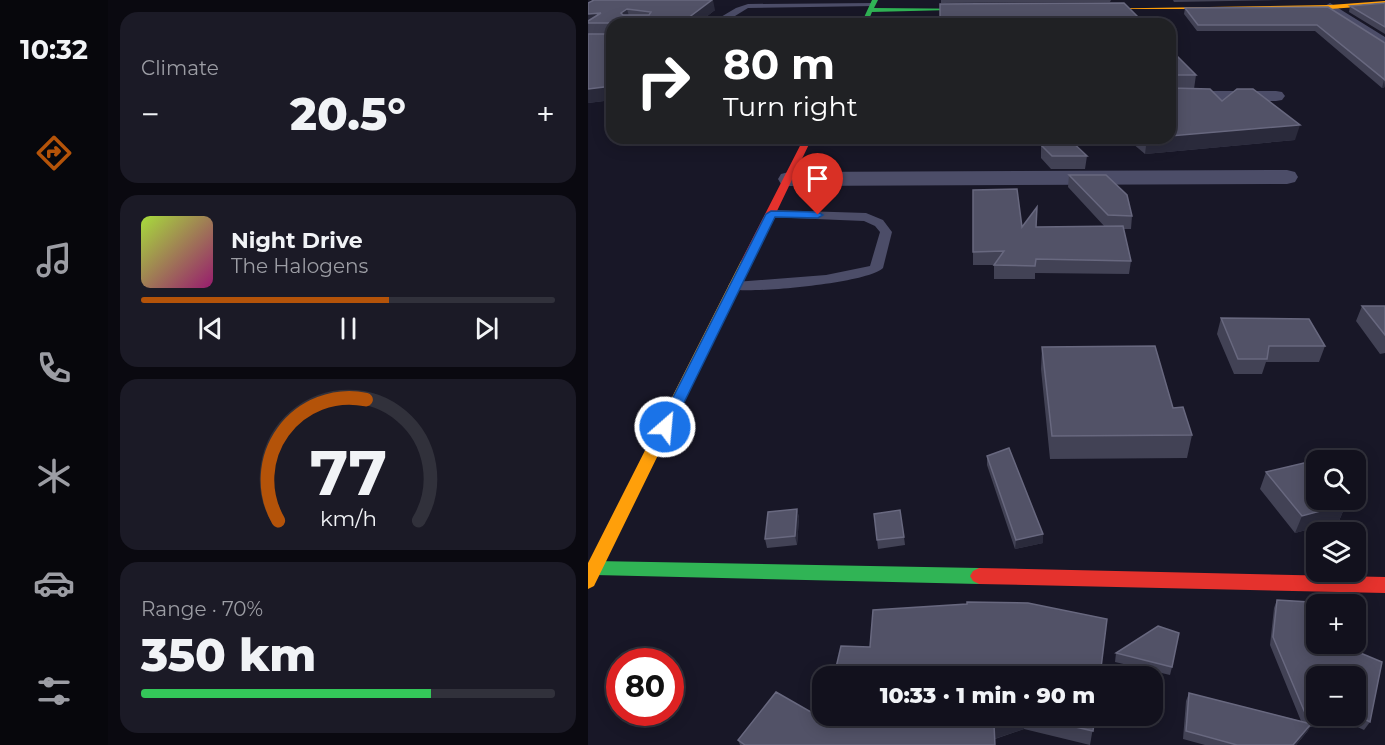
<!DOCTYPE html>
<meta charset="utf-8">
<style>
:root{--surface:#12111d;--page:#1b1a26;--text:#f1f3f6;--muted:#9c9da4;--line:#31313b;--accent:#b45309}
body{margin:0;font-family:Montserrat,sans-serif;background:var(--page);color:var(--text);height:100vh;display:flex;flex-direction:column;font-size:22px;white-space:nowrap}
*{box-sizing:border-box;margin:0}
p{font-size:20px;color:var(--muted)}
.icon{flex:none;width:33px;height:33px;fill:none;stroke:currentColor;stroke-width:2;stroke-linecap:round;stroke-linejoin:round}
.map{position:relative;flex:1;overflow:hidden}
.side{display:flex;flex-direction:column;gap:12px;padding:12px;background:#0a0910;width:480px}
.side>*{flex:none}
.banner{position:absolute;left:18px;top:18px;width:570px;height:126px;border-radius:18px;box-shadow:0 3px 15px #0003,0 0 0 2px var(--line);background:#202124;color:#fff;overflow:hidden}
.fabs{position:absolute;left:718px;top:450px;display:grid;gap:12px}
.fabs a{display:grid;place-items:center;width:60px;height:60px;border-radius:12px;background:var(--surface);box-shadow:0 3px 15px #0003,0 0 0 2px var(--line);font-size:30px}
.speed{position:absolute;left:18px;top:648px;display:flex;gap:12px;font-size:30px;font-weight:700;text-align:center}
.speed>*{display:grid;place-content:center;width:78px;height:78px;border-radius:50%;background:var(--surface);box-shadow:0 3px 15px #0003,0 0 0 2px var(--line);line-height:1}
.speed .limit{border:9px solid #d22;background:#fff;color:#111}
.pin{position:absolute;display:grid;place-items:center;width:51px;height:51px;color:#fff;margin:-62px -26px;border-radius:50% 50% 50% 0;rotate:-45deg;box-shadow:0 0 6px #0007}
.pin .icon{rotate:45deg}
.me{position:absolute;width:66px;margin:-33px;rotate:27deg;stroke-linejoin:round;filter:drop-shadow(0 0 4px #0008)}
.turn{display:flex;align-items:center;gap:21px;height:126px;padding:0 18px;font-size:27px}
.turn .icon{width:78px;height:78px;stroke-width:2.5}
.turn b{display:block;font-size:42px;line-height:51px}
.big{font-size:45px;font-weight:800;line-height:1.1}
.side .widget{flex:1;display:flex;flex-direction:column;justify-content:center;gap:9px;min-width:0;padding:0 21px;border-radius:18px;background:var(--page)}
.side .dial{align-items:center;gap:0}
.dial svg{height:156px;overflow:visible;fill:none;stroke:var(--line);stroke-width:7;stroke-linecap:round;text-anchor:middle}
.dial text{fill:var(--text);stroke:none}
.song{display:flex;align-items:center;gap:18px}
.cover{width:72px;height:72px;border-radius:9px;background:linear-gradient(135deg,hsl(80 70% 55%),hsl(320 70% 35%))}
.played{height:6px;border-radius:3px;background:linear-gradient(90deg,var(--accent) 60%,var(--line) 60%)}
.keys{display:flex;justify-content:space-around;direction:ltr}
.heat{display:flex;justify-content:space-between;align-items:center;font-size:33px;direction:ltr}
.charge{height:9px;border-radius:4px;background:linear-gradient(90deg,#34c759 70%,var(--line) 0)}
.trip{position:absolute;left:224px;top:666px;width:351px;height:60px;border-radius:18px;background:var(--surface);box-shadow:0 3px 15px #0003,0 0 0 2px var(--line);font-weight:800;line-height:60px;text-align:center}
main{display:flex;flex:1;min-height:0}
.dock{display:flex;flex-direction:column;width:108px;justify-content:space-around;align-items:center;background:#07070c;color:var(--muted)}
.dock .icon{width:42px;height:42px}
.dock .current{color:var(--accent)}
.dock b{font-size:27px;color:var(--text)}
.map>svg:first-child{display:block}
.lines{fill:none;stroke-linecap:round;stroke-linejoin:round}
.lane{fill:#4c4d68;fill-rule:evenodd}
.street{fill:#4c4d68;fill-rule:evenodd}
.fast{fill:#30b455;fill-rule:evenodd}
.slow{fill:#ff9f0a;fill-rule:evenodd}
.jam{fill:#e5322d;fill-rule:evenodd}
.wall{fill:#424255;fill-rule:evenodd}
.shaded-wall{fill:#2a2a3b}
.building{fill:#525267;stroke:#68687f;stroke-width:1.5;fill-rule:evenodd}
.route{fill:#1a73e8;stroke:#114b97;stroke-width:1.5}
</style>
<main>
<nav class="dock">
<b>10:32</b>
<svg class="icon current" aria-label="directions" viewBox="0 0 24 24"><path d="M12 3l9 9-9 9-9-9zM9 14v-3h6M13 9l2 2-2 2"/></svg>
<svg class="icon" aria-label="music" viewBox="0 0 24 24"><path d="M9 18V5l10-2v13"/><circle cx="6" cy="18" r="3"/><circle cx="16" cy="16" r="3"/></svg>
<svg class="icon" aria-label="phone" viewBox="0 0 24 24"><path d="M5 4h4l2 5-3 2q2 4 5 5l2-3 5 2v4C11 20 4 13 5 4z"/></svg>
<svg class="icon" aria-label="climate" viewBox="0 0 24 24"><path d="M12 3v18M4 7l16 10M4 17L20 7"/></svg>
<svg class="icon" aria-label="car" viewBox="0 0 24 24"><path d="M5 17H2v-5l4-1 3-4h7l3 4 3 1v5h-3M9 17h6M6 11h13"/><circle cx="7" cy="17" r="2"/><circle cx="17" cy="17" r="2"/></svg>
<svg class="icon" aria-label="filters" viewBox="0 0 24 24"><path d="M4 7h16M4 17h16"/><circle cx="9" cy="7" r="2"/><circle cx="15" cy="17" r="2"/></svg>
</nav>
<section class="side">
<div class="widget"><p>Climate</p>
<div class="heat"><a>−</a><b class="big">20.5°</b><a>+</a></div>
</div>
<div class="widget">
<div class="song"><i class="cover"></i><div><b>Night Drive</b><p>The Halogens</p></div></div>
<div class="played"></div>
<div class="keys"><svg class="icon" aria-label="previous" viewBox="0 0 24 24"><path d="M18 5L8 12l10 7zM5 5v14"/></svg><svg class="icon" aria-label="pause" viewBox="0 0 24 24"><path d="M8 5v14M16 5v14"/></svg><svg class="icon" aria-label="next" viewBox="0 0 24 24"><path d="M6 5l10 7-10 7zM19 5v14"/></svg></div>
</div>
<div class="widget dial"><svg viewBox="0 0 100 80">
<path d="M14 69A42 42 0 1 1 86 69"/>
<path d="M14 69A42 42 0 0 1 59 7" stroke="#b45309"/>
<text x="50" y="56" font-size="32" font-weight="700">77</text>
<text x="50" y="72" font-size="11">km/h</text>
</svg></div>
<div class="widget"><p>Range · 70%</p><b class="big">350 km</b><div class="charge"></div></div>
</section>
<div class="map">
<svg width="797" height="745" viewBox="0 0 797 745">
<rect width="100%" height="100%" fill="#181727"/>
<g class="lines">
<path class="lane" d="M285,3L287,6L160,8L134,24H121L148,8L160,4Z
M183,210L278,213L295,220L304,232L295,268C281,283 163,294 142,289L140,286L142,283L147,282L238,275L282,266L292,232L287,226L276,221L179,217L177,214Z"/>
<path class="street" d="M742,3L797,37V49L737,10L735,7Z
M582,91H688L694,92L697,96L694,100L688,101H582Z
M699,170L707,172L710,177L707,182L699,184L201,186L193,184L190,179L193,174L201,172Z"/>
<path class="fast" d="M284,0H290L286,8L401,9L284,12L279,24H273Z
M7,561L391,568L397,571L400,576L397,581L391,584L7,575L0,572L1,563Z"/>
<path class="slow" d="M797,1V5L742,9H494L742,5Z
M159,258L165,261L6,586L0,589V563L153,261Z"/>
<path class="jam" d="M216,138H224L165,261L159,264L155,263L153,261Z
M391,568L797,577V593L391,584L385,581L382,576L385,571Z"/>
</g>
<path class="wall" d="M353,0H523L522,2L353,3Z
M585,0H696L586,2Z
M0,3L127,10L109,24H24V100L0,103V34H13H0Z
M797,3V34L761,12L762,6Z
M352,4L557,24H352Z
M740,7L797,43V87L794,88L727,31H609L596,14L597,8Z
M582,49L608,75L606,89L634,101L707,140L557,154L538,138H582Z
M453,145L499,156L497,169H463L453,158Z
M481,175L544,216L543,229H535L543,261L541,274L447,273V279H406V265H385V190L434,227H517L480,187Z
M774,306H797V353L792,354L768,321Z
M633,318L737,346L731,362H678L674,374H646L629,334Z
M454,347L585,408L604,435L599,458L462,459L453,369Z
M399,456L455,534V543L427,549L399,465Z
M678,472L758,504L751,521L707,533L672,489Z
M209,509L211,518L209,545L179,548L177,539Z
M316,537L317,545L290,549L289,540Z
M689,600L722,602L729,621V644H751L794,662L782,722L776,730L761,723L722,727L719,732L708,745H617L595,739L598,701L601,693L713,721L682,645L686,608ZM729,676H768V716H729Z
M528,653L584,667L582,675L527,662Z
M236,716H507L502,745L436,729L407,739V745H152L150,740L235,719Z"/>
<path class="shaded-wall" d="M125,0L127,10L109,24H92Z
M39,9L42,20L36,24L33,13Z
M13,13L0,23V14Z
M796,80L797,87L794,88Z
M24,86V100L0,103V89Z
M712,125L707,140L557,154L559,138H582V136Z
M758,504L751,521L707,533L714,516Z
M209,509L211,518L209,545L207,536Z
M455,534V543L427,549L428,540Z
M436,716H437L436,729L406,739V725Z
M723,724L719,732L708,745H705Z"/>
<path class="building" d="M6,0H124L92,24H24V86L0,89V34H22V23H0V21L13,13L0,14V3ZM39,9L63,12L61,15H35L33,13Z
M536,3L557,24H414L408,19L352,20V4Z
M797,3V27L762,6Z
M740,7L797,43V80L729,25H610L597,8Z
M582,49L608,75H583V88L622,89L634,101L649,89H665L712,125L582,136Z
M461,138H480L499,156H464L453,145Z
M481,175H518L539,195L544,216L520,215Z
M429,189L434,227L449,207L448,227L535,226L543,261L448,259L447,266L406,265L416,251L385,252V190Z
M774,306H797V335Z
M633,318L721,319L737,346H681L679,359H650Z
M567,346L585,408L595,407L604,435L464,436L454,347Z
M421,448L455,534L428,540L399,456Z
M720,462L729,471V500H754L758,504L714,516L678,472Z
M209,509L207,536L177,539L180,512Z
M312,510L316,537L289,540L286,514Z
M689,600L722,602L729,621V644H751L794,662L782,722L768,715V676H729V716H757L720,720L685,637Z
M379,602L440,603L519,619L512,676H246L253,646L282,647L285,610L379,604Z
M570,626L591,633L584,667L528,653Z
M188,692L235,719L236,716H436L406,725L407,745H157L150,740Z
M601,693L723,724L705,745H649L598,731Z
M440,716H507L505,731Z"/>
<path class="route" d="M183,211L230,212L235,215L230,218L187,217L84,427L82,431H72L70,427L178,214Z"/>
</svg>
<div class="fabs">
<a><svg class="icon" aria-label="search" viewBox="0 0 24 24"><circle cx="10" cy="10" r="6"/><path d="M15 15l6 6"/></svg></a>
<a><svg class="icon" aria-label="layers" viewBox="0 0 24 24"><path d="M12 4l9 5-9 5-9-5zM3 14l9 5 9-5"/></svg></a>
<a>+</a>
<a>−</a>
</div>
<div class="speed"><div class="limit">80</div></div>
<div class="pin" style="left:230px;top:215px;background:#d93025"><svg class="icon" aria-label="arrive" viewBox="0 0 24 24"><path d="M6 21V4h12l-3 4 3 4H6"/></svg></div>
<svg class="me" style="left:77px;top:427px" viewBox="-20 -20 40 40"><circle r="17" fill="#1a73e8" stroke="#fff" stroke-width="3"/><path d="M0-11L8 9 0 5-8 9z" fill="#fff"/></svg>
<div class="trip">10:33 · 1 min · 90 m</div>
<div class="banner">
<div class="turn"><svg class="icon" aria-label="right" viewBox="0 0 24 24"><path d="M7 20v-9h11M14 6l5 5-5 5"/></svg><div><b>80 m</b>Turn right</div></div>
</div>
</div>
</main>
